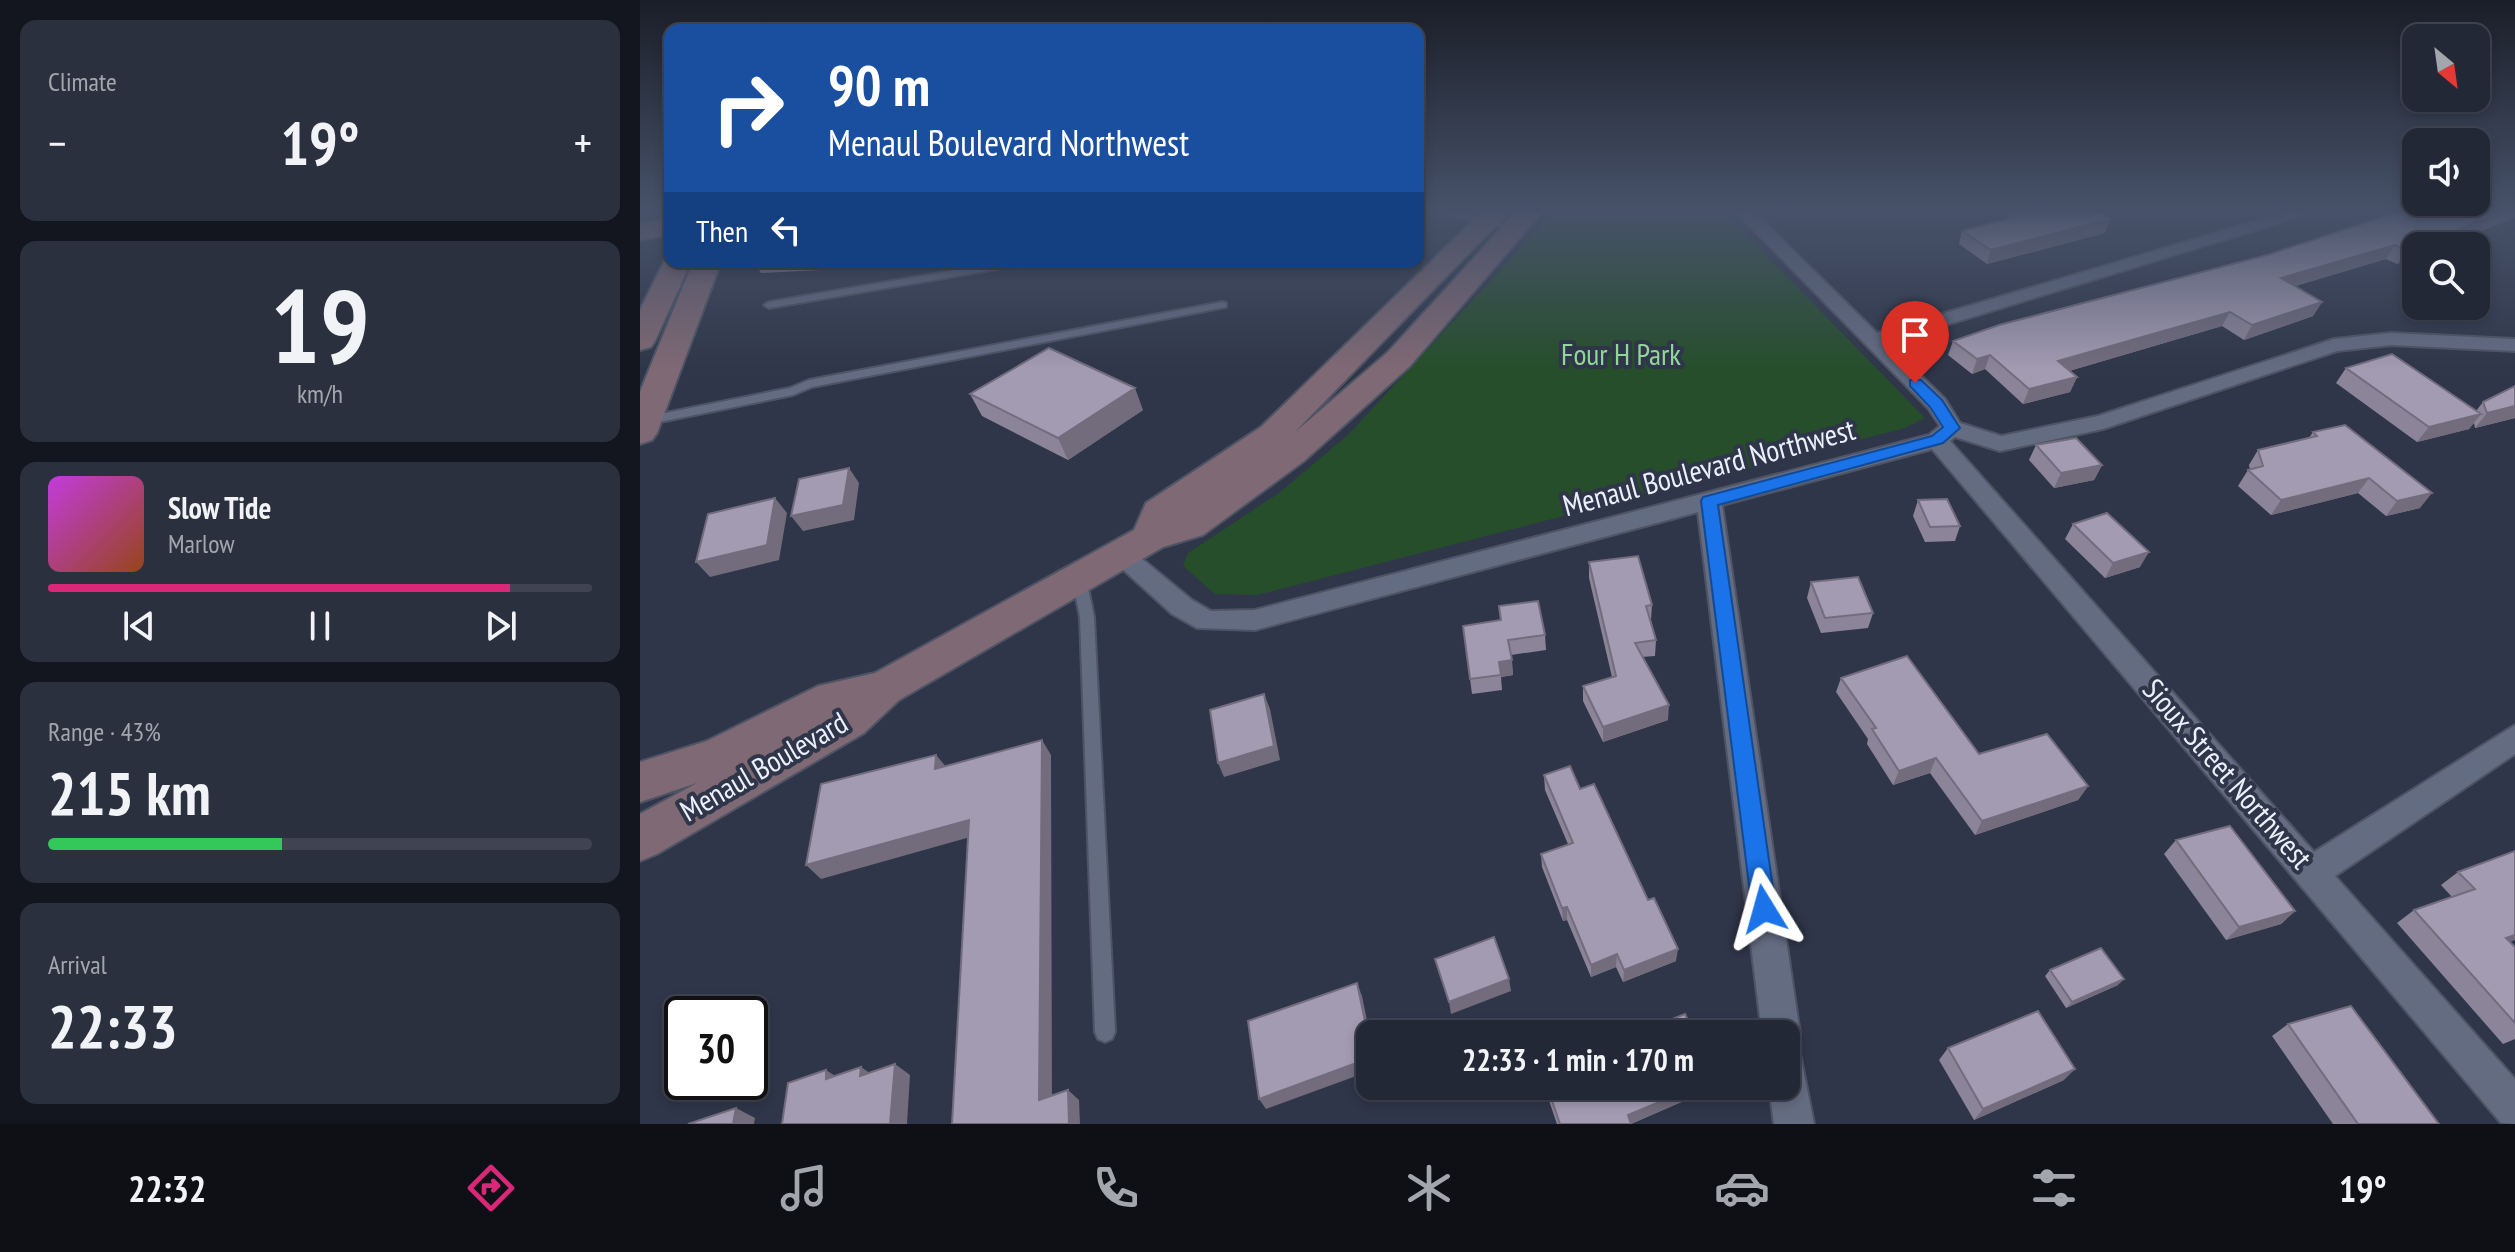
<!DOCTYPE html>
<meta charset="utf-8">
<style>
:root{--surface:#232837;--page:#2b303f;--text:#f1f3f6;--muted:#a3a6ad;--line:#404452;--accent:#db2777}
body{margin:0;font-family:"PT Sans Narrow",sans-serif;background:var(--page);color:var(--text);height:100vh;display:flex;flex-direction:column;font-size:30px;white-space:nowrap}
*{box-sizing:border-box;margin:0}
p{font-size:26px;color:var(--muted)}
.icon{flex:none;width:44px;height:44px;fill:none;stroke:currentColor;stroke-width:2;stroke-linecap:round;stroke-linejoin:round}
.map{position:relative;flex:1;overflow:hidden}
.drawer{display:flex;flex-direction:column;gap:20px;padding:20px;background:#13161e;width:640px}
.drawer>*{flex:none}
.top-card{position:absolute;left:24px;top:24px;width:760px;height:244px;border-radius:16px;box-shadow:0 4px 12px #0003,0 0 0 2px var(--line);background:#1a4fa0;color:#fff;overflow:hidden}
.needle{width:52px;rotate:151deg}
.buttons{position:absolute;left:1762px;top:24px;display:grid;gap:16px}
.buttons a{display:grid;place-items:center;width:88px;height:88px;border-radius:16px;background:var(--surface);box-shadow:0 4px 12px #0003,0 0 0 2px var(--line);font-size:40px}
.speed{position:absolute;left:24px;top:996px;display:flex;gap:16px;font-size:40px;font-weight:700;text-align:center}
.speed>*{display:grid;place-content:center;width:104px;height:104px;border-radius:50%;background:var(--surface);box-shadow:0 4px 12px #0003,0 0 0 2px var(--line);line-height:1}
.speed .limit{border:4px solid #111;border-radius:12px;background:#fff;color:#111}
.pin{position:absolute;display:grid;place-items:center;width:68px;height:68px;color:#fff;margin:-82px -34px;border-radius:50% 50% 50% 0;rotate:-45deg;box-shadow:0 0 8px #0007}
.pin .icon{rotate:45deg}
.me{position:absolute;width:88px;margin:-44px;rotate:352deg;stroke-linejoin:round;filter:drop-shadow(0 0 6px #0008)}
.turn{display:flex;align-items:center;gap:28px;height:168px;padding:0 32px;font-size:36px}
.turn .icon{width:104px;height:104px;stroke-width:2.5}
.turn b{display:block;font-size:56px;line-height:68px}
.then{display:flex;align-items:center;height:76px;padding:0 32px;background:#0003;gap:16px;font-size:30px}
.big{font-size:60px;font-weight:600;line-height:1.1}
.drawer .card{flex:1;display:flex;flex-direction:column;justify-content:center;gap:12px;min-width:0;padding:0 28px;border-radius:16px;background:var(--page)}
.drawer .dial{align-items:center;gap:0}
.dial b{font-size:104px;line-height:1}
.song{display:flex;align-items:center;gap:24px}
.cover{width:96px;height:96px;border-radius:12px;background:linear-gradient(135deg,hsl(290 70% 55%),hsl(20 70% 35%))}
.played{height:8px;border-radius:4px;background:linear-gradient(90deg,var(--accent) 85%,var(--line) 85%)}
.keys{display:flex;justify-content:space-around;direction:ltr}
.heat{display:flex;justify-content:space-between;align-items:center;font-size:44px;direction:ltr}
.charge{height:12px;border-radius:6px;background:linear-gradient(90deg,#34c759 43%,var(--line) 0)}
.trip{position:absolute;left:716px;top:1020px;width:444px;height:80px;border-radius:16px;background:var(--surface);box-shadow:0 4px 12px #0003,0 0 0 2px var(--line);font-weight:600;line-height:80px;text-align:center}
.menu{display:flex;height:128px;justify-content:space-around;align-items:center;background:#0e1016;color:var(--muted)}
.menu .icon{width:56px;height:56px}
.menu .current{color:var(--accent)}
.menu b{font-size:36px;color:var(--text)}
main{display:flex;flex:1;min-height:0}
.map>svg:first-child{display:block}
.green{fill:#264e2b}
.lines{fill:none;stroke-linecap:round;stroke-linejoin:round}
.lane-casing{stroke:#4e5464;stroke-width:4}
.street-casing{stroke:#4e5464;stroke-width:4}
.secondary-casing{stroke:#4e5464;stroke-width:4}
.lane{fill:#646c82;fill-rule:evenodd}
.street{fill:#646c82;fill-rule:evenodd}
.secondary{fill:#7f6974;fill-rule:evenodd}
.wall{fill:#8c8599}
.shaded-wall{fill:#726c7d}
.building{fill:#a39bb2;stroke:#726c7d;stroke-width:2}
.route{fill:#1a73e8;stroke:#114b97;stroke-width:2}
.labels{text-anchor:middle;stroke-width:8;stroke-linejoin:round;paint-order:stroke}
.park-label{font-size:30px;fill:#91d597;stroke:#2f3649}
.street-label{font-size:30px;fill:#ebf0fc;stroke:#2f3649}
</style>
<main>
<section class="drawer">
<div class="card"><p>Climate</p>
<div class="heat"><a>−</a><b class="big">19°</b><a>+</a></div>
</div>
<div class="card dial"><b>19</b><p>km/h</p></div>
<div class="card">
<div class="song"><i class="cover"></i><div><b>Slow Tide</b><p>Marlow</p></div></div>
<div class="played"></div>
<div class="keys"><svg class="icon" aria-label="previous" viewBox="0 0 24 24"><path d="M18 5L8 12l10 7zM5 5v14"/></svg><svg class="icon" aria-label="pause" viewBox="0 0 24 24"><path d="M8 5v14M16 5v14"/></svg><svg class="icon" aria-label="next" viewBox="0 0 24 24"><path d="M6 5l10 7-10 7zM19 5v14"/></svg></div>
</div>
<div class="card"><p>Range · 43%</p><b class="big">215 km</b><div class="charge"></div></div>
<div class="card"><p>Arrival</p><b class="big">22:33</b></div>
</section>
<div class="map">
<svg width="1875" height="1124" viewBox="0 0 1875 1124">
<rect width="100%" height="100%" fill="#2f3649"/>
<path class="green" d="M914,212H1084L1285,418L1265,428L617,595L575,594L543,566L548,553L639,493L709,434Z"/>
<g class="lines">
<defs>
<path id="lane" d="M798,212H817L880,228L875,231Z
M363,262H386L381,265L129,308L124,305L129,302Z
M582,302L586,303V307L172,387L153,395L0,426V418L150,388L169,380Z
M439,573L446,578L454,617L475,1032L472,1039L465,1042L458,1039L455,1032L440,617L432,578Z"/>
<path id="street" d="M1096,212H1114L1237,333L1647,212H1675L1247,343L1305,399L1320,423L1361,436L1458,416L1694,339L1751,333L1875,339V351L1751,345L1697,351L1463,429L1360,451L1315,437L1310,441L1674,852L1875,725V754L1695,876L1875,1079V1124L1861,1123L1292,449L1082,505L1160,1034L1154,1047L1148,1050L1160,1054L1174,1124H1134L1129,1086H1146V1034H1122L1058,512L615,630L557,628L532,614L467,555L471,548H489L552,600L571,611L615,610L1289,435L1300,426L1288,408Z"/>
<path id="secondary" d="M842,212H869L654,433L748,352L876,212H902L770,366L664,461L563,535L523,547L259,700L224,733L17,854L0,861V814L57,783L0,802V762L67,741L178,686L235,673L494,530L506,503L621,427Z
M30,219V235L0,240V224Z
M27,256L30,262H51L15,341L11,347L0,350V310Z
M53,262H81L17,433L12,440L0,444V392Z"/>
</defs>
<use href="#lane" class="lane-casing"/>
<use href="#street" class="street-casing"/>
<use href="#secondary" class="secondary-casing"/>
<use href="#lane" class="lane"/>
<use href="#street" class="street"/>
<use href="#secondary" class="secondary"/>
</g>
<path class="wall" d="M1370,212H1459L1465,233L1347,264L1319,244L1322,231L1368,219Z
M1875,212L1757,264L1746,259L1655,286L1682,302L1673,316L1604,340L1582,326L1429,371L1437,377L1430,392L1383,404L1345,369L1332,374L1308,355L1313,341Z
M114,262H198L182,265L181,270L121,273Z
M1706,368L1836,411L1843,402L1875,386V418L1835,428L1834,423L1829,429L1777,442L1696,383Z
M330,394L503,410L428,460L342,416Z
M1673,432L1780,508L1746,516L1718,493L1631,515L1598,486L1608,470H1610L1609,465L1618,450L1669,438Z
M1396,445L1462,465L1454,480L1414,488L1389,460Z
M1278,500L1320,526L1315,541L1285,542L1273,516Z
M1433,524L1500,567L1465,578L1425,539Z
M949,562L1012,605L1011,620L1016,640L1015,656L1002,657L1028,720L963,742L943,701V686L972,677L949,578Z
M1171,582L1233,613L1228,628L1181,633L1167,598Z
M859,606L905,635L906,650L871,655L873,675L861,677L862,690L832,694L823,626L860,620Z
M1201,678L1339,754L1448,786L1438,800L1335,835L1290,773L1253,785L1227,744L1228,739L1196,692Z
M904,775L940,789L1036,961L983,982L976,967L951,977L927,920L923,921L902,867L901,854L928,844L905,790Z
M1536,840L1655,911L1641,924L1586,940L1524,854Z
M1875,851L1870,942L1875,947V1039L1863,1044L1757,923L1774,910L1812,897L1801,885L1818,872Z
M1410,970L1478,985L1426,1008L1405,976Z
M1648,1024L1799,1124H1693L1632,1036Z
M1308,1048L1424,1080L1334,1120L1299,1060Z
M904,1086H1055V1087L1053,1097L991,1124H917Z"/>
<path class="shaded-wall" d="M1863,212H1875V218L1804,246H1777Z
M1470,219L1465,233L1347,264L1351,250Z
M1755,245L1746,259L1633,293L1641,278Z
M1776,246V257L1757,264L1766,250Z
M176,262H198L182,265L181,270Z
M1682,302L1673,316L1604,340L1612,325Z
M1590,312L1582,326L1412,376L1418,361Z
M1350,355L1345,369L1332,374L1337,359Z
M1437,377L1430,392L1383,404L1389,389Z
M495,388L503,410L428,460L418,438Z
M1875,406V418L1835,428L1847,413Z
M1841,414L1829,429L1777,442L1789,427Z
M1462,465L1454,480L1414,488L1421,473Z
M209,468L219,483L214,520L163,531L151,516Z
M1729,478L1718,493L1631,515L1641,500Z
M1792,493L1780,508L1746,516L1757,501Z
M135,498L147,513L139,560L70,577L56,562Z
M1509,552L1500,567L1465,578L1473,563Z
M872,660L873,675L861,677L859,662Z
M624,694L630,709L640,760L584,777L578,763Z
M1029,705L1028,720L963,742V727Z
M402,740L411,755L412,1110L399,1100Z
M296,755L308,769H295Z
M1296,758L1290,773L1253,785L1259,771Z
M1448,786L1438,800L1335,835L1342,821Z
M329,820L341,834L181,879L166,865Z
M927,907V920L923,921L922,908Z
M1655,911L1641,924L1586,940L1599,927Z
M1875,935V940L1847,951L1866,938Z
M1038,949L1036,961L983,982L984,970Z
M977,954L976,967L951,977V965Z
M869,979L871,991L811,1014L809,1002Z
M1484,979L1478,985L1426,1008L1432,1002Z
M717,983L722,996L730,1035V1045Z
M730,1058V1071L626,1109L619,1099Z
M255,1064L270,1075L267,1124H250Z
M221,1067L237,1078L220,1076Z
M1435,1069L1424,1080L1334,1120L1343,1109Z
M186,1070L203,1081L186,1079Z
M1055,1087L1053,1097L990,1124L988,1115Z
M428,1090L439,1100L440,1124H429Z
M96,1108L115,1118L114,1124H93Z"/>
<path class="building" d="M1375,212H1459L1470,219L1351,250L1322,231L1380,216Z
M1758,212H1863L1766,250L1755,245L1641,278L1682,302L1612,325L1590,312L1418,361L1437,377L1389,389L1350,355L1337,359L1313,341L1359,325L1627,255Z
M409,348L495,388L418,438L330,394Z
M1752,354L1841,414L1789,427L1706,368Z
M1875,386V406L1847,413L1843,402Z
M1705,425L1792,493L1757,501L1729,478L1641,500L1608,470L1623,466L1618,450L1677,436L1673,432Z
M1436,438L1462,465L1421,473L1396,445Z
M209,468L203,505L151,516L159,479Z
M135,498L127,545L56,562L68,514Z
M1307,499L1320,526L1290,527L1278,500Z
M1467,513L1509,552L1473,563L1433,524Z
M998,556L1012,605L1006,606L1016,640L995,643L1029,705L963,727L943,686L976,676L949,562Z
M1218,577L1233,613L1185,618L1171,582Z
M898,601L905,635L868,640L872,660L859,662L861,675L830,679L823,626L861,620L859,606Z
M1267,656L1339,754L1407,734L1448,786L1342,821L1296,758L1259,771L1232,729L1236,728L1201,678Z
M624,694L634,746L578,763L570,710Z
M402,740L399,1100L428,1090L429,1124H312L329,820L166,865L181,784L296,755L295,769Z
M930,766L940,789L954,784L1008,900L1014,898L1038,949L984,970L977,954L951,965L927,907L922,908L901,854L933,843L904,775Z
M1590,826L1655,911L1599,927L1536,840Z
M1875,851V935L1866,938L1875,947V1023L1774,910L1835,889L1818,872Z
M854,937L869,979L809,1002L795,959Z
M1461,948L1484,979L1432,1002L1410,970Z
M717,983L730,1045V1058L619,1099L608,1021Z
M1711,1006L1799,1124H1718L1648,1024Z
M1398,1011L1435,1069L1343,1109L1308,1048Z
M1045,1014L1054,1034H994Z
M980,1023L984,1034H953Z
M255,1064L250,1124H142L148,1083L186,1070V1079L221,1067L220,1076Z
M907,1086H1055V1087L988,1115L991,1124H920Z
M96,1108L93,1124H48Z"/>
<linearGradient id="sky" x2="0" y2="1"><stop stop-color="#1a1e28"/><stop offset="0.57" stop-color="#47526a"/><stop offset="1" stop-color="#47526a" stop-opacity="0"/></linearGradient>
<rect width="1875" height="370" fill="url(#sky)"/>
<path class="route" d="M1270,380H1281L1302,400L1320,428L1303,443L1078,505L1136,909L1133,917L1124,920L1116,917L1112,909L1061,501L1063,497L1292,436L1303,427L1290,407L1270,386Z"/>
<g class="labels">
<g class="park-label">
<text x="981" y="365">Four H Park</text>
</g>
<g class="street-label">
<text transform="translate(1069 468) rotate(-15)" y="10">Menaul Boulevard Northwest</text>
<text transform="translate(124 767) rotate(-30)" y="10">Menaul Boulevard</text>
<text transform="translate(1587 774) rotate(49)" y="10">Sioux Street Northwest</text>
</g>
</g>
</svg>
<div class="buttons">
<a><svg class="needle" viewBox="-14 -14 28 28"><path d="M0-13l5 13h-10z" fill="#e53935"/><path d="M0 13l5-13h-10z" fill="#a3a6ad"/></svg></a>
<a><svg class="icon" aria-label="sound" viewBox="0 0 24 24"><path d="M4 9h4l5-4v14l-5-4H4zM17 9q2 3 0 6"/></svg></a>
<a><svg class="icon" aria-label="search" viewBox="0 0 24 24"><circle cx="10" cy="10" r="6"/><path d="M15 15l6 6"/></svg></a>
</div>
<div class="speed"><div class="limit">30</div></div>
<div class="pin" style="left:1275px;top:383px;background:#d93025"><svg class="icon" aria-label="arrive" viewBox="0 0 24 24"><path d="M6 21V4h12l-3 4 3 4H6"/></svg></div>
<svg class="me" style="left:1124px;top:909px" viewBox="-20 -20 40 40"><path d="M0-17L14 15 0 8-14 15z" fill="#1a73e8" stroke="#fff" stroke-width="4"/></svg>
<div class="trip">22:33 · 1 min · 170 m</div>
<div class="top-card">
<div class="turn"><svg class="icon" aria-label="right" viewBox="0 0 24 24"><path d="M7 20v-9h11M14 6l5 5-5 5"/></svg><div><b>90 m</b>Menaul Boulevard Northwest</div></div>
<div class="then">Then<svg class="icon" aria-label="left" viewBox="0 0 24 24"><path d="M17 20v-9H6M10 6l-5 5 5 5"/></svg></div>
</div>
</div>
</main>
<nav class="menu">
<b>22:32</b>
<svg class="icon current" aria-label="directions" viewBox="0 0 24 24"><path d="M12 3l9 9-9 9-9-9zM9 14v-3h6M13 9l2 2-2 2"/></svg>
<svg class="icon" aria-label="music" viewBox="0 0 24 24"><path d="M9 18V5l10-2v13"/><circle cx="6" cy="18" r="3"/><circle cx="16" cy="16" r="3"/></svg>
<svg class="icon" aria-label="phone" viewBox="0 0 24 24"><path d="M5 4h4l2 5-3 2q2 4 5 5l2-3 5 2v4C11 20 4 13 5 4z"/></svg>
<svg class="icon" aria-label="climate" viewBox="0 0 24 24"><path d="M12 3v18M4 7l16 10M4 17L20 7"/></svg>
<svg class="icon" aria-label="car" viewBox="0 0 24 24"><path d="M5 17H2v-5l4-1 3-4h7l3 4 3 1v5h-3M9 17h6M6 11h13"/><circle cx="7" cy="17" r="2"/><circle cx="17" cy="17" r="2"/></svg>
<svg class="icon" aria-label="filters" viewBox="0 0 24 24"><path d="M4 7h16M4 17h16"/><circle cx="9" cy="7" r="2"/><circle cx="15" cy="17" r="2"/></svg>
<b>19°</b>
</nav>
